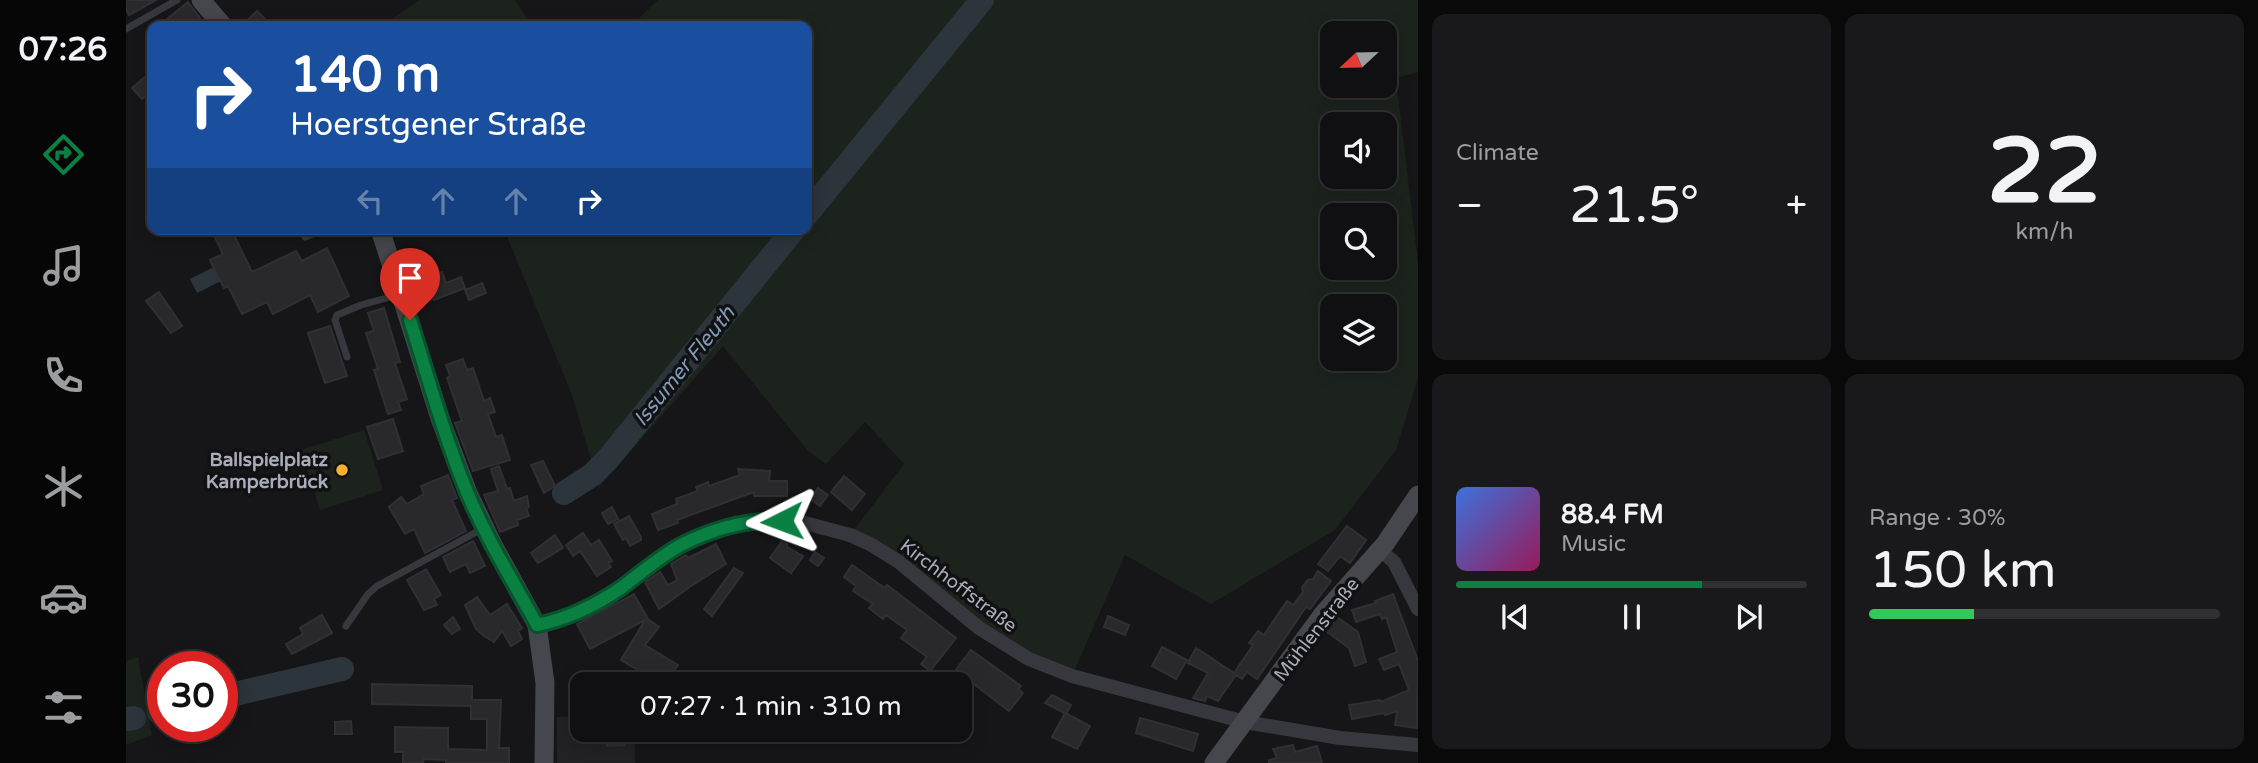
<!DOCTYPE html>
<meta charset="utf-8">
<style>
:root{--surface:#101012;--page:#19191b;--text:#f1f3f6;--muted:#9c9d9f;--line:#303032;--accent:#0b8043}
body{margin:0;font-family:"Varela Round",sans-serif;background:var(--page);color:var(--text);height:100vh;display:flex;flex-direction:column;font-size:26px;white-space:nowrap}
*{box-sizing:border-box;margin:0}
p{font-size:23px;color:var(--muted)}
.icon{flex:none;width:38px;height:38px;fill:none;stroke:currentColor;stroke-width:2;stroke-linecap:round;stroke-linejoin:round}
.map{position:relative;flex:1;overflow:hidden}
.side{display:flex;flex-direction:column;gap:14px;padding:14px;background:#09090a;width:840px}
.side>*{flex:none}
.hud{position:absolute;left:21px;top:21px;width:665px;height:214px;border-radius:14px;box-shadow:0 4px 18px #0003,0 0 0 2px var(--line);background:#1a4fa0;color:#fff;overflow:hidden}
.needle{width:46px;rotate:248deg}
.controls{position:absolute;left:1194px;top:21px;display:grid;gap:14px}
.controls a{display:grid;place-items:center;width:77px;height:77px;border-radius:14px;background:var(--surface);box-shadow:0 4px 18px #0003,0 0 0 2px var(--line);font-size:35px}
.speed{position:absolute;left:21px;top:651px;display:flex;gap:14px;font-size:35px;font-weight:700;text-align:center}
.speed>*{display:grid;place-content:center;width:91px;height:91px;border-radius:50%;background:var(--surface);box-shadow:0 4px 18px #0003,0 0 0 2px var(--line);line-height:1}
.speed .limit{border:10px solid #d22;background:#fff;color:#111}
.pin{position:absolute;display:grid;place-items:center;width:60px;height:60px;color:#fff;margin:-72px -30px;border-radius:50% 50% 50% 0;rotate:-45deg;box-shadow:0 0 7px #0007}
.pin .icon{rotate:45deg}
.me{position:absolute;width:77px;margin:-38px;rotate:267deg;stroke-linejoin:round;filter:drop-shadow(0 0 5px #0008)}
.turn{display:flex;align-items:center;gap:24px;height:147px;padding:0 28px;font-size:32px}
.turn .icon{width:91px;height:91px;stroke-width:2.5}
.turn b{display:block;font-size:49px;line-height:60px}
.lanes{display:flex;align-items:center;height:66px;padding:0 28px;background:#0003;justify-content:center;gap:35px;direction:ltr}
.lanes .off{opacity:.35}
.big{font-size:52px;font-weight:600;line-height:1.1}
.side .widget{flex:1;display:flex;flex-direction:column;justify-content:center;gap:10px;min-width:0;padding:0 24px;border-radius:14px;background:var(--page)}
.side .dial{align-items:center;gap:0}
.dial b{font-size:91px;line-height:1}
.song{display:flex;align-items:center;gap:21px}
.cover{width:84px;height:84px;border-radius:10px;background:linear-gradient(135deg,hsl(220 70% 55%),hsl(330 70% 35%))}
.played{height:7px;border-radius:4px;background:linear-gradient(90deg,var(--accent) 70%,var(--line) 70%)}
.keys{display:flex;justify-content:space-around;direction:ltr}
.heat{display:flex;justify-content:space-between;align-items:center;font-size:38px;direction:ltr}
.charge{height:10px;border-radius:5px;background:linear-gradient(90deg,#34c759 30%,var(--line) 0)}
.side .tiles{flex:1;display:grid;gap:14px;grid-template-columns:repeat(2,1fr)}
.trip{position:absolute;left:444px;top:672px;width:402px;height:70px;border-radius:14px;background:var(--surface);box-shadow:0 4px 18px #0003,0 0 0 2px var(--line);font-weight:600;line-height:70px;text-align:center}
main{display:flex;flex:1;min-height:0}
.tabs{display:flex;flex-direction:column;width:126px;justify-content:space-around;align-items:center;background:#060607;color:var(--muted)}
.tabs .icon{width:49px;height:49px}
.tabs .current{color:var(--accent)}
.tabs b{font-size:32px;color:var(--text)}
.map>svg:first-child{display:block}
.built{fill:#222225}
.green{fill:#1c231d;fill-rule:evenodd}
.water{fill:#2c353c}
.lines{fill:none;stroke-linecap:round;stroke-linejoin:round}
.river{stroke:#2c353c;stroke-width:24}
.building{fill:#29292c;stroke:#303034;stroke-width:2}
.lane{stroke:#37383d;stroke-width:7}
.street{stroke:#37383d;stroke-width:14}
.secondary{stroke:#45474d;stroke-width:19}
.route-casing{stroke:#07532c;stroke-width:18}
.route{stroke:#0b8043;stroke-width:12}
.poi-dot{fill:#f2b134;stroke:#111113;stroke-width:2.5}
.labels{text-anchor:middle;stroke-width:7;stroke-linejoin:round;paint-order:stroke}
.poi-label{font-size:19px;font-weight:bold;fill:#a8adb8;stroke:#111113;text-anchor:end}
.street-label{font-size:19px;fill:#a8adb8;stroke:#111113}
.water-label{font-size:21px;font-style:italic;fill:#7f9bb3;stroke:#111113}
</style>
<main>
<nav class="tabs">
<b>07:26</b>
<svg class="icon current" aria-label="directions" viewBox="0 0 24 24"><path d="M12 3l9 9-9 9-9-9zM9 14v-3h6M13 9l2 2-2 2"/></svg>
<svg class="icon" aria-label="music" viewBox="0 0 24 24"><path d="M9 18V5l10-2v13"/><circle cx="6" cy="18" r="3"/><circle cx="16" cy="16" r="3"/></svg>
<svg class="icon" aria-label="phone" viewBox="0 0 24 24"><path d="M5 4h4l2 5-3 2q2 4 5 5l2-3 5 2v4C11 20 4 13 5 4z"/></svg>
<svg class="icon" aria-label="climate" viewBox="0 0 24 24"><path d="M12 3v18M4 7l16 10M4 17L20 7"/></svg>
<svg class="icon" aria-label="car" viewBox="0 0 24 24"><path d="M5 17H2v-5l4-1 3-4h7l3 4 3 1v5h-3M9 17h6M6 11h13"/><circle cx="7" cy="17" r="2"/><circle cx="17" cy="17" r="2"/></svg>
<svg class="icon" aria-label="filters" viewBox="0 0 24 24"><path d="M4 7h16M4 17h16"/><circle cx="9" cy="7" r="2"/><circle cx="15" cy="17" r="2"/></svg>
</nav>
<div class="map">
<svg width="1292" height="763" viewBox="0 0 1292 763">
<rect width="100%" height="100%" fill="#161618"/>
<path class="built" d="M457,716V730H508L509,763H431V717Z"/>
<path class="green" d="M294,0H388L408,26H256Z
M532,0H1292V72L1270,78L1292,264V378L1270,450L1209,530L1085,604L999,555L946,676L903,659L724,535L778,464L739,422L700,464L682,451L597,346L473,487L446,395L378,229H681V26H505ZM1206,33H1258V86H1206ZM1206,124H1258V177H1206ZM1206,215H1258V268H1206ZM1206,306H1258V359H1206Z
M238,430L257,490L194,510L175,450Z
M12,657L26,735L0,745V661Z"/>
<path class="water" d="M88,267L95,281L71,293L64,279Z"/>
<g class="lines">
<path class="river" d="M681,214L856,0
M438,493L466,475L482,459L668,229
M96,697L216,669
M33,712L37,711
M0,719L8,718"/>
</g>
<path class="building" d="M0,0H30L3,15L0,9Z
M62,2L74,18L63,26H45L40,20Z
M131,11L146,26H115Z
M26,71V90L16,99L6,88Z
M85,229H105L126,272L170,251L176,261L201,248L223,296L192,312L184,295L147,314L141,302L116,314L102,286L98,288L84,260L97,254Z
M298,254L303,267L285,274L280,262Z
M316,272L320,283L335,277L339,288L308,300L299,279Z
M356,283L360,293L343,300L339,290Z
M33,292L56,326L45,333L20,301Z
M258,308L274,362L269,363L281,399L272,402L275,410L262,414L248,370L252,369L240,333L248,331L242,313Z
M204,326L221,376L199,383L182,333Z
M337,359L341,370L347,368L358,401L364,398L369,412L362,414L370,437L376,435L384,460L347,471L329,423L336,421L321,378L324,376L320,365Z
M267,419L277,451L252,459L241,427Z
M417,461L429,486L418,493L405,465Z
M373,466L381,489L384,488L388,501L401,496L403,507L400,508L403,516L391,520L392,525L374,532L358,495L372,491L365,469Z
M612,469L644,471L643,481H661V496H628V492L551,520L552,523L532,530L526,514L551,504L550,499L572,491L570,487L582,482L583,486L614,475Z
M322,475L331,498L326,500L340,531L299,553L288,529L279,534L263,507L275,497L281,504L298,494L295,486Z
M718,476L739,494L726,510L705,492Z
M692,488L702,495L694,506L685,500Z
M486,507L492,519L482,524L476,513Z
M503,516L515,537V540L504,546L500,538L497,540L488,524Z
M1221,526L1240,540L1224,563L1214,556L1202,571L1192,564Z
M457,533L465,545L473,540L486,561L482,563L485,567L471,576L454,551L447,556L440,545Z
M661,534V547L677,556L665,573L644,558Z
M429,535L437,548L412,563L405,553Z
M347,541L359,566L344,573L340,564L324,572L317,557Z
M590,544L600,564L565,586L533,609L519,582L534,572L542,585L551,580L545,564L560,555L562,558Z
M689,552L698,558L692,566L684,560Z
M726,565L759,588L761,585L830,638L804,671L795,664L801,657L775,638L781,630L760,615L757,619L743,608L747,604L727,591L730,586L718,577Z
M608,568L617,573L586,616L578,609Z
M300,569L315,595L308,599L311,605L298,610L281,580Z
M1192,571L1205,581L1184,609L1180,607L1131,679L1121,672L1116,679L1110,675L1092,701L1081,696L1079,701L1067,698L1082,673L1062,663L1070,648L1108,673L1127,645L1123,643L1132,631L1138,635L1161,601L1167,605L1177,592L1176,587L1182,580L1187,579Z
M508,594L522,619L533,627L519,645L552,665L538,684H518L523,677L495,660L519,620L464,649L451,624Z
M1267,594L1292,661L1291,728L1269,725L1271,711L1259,715L1258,713L1226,719L1223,705L1254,700L1255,702L1283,690L1273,664L1258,670L1253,659L1271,652L1260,617L1256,619L1254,614L1230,622L1226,610L1250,603L1249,601Z
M351,597L364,615L381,604L396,628L392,631L396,639L385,646L376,631L368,642L358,636L350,629L339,605Z
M196,615L206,633L166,654L160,644L177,634L174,628Z
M982,616L1003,625L999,635L978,627Z
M327,617L334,629L326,634L318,625Z
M1211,617L1232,632L1240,662L1229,666L1223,648L1200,631Z
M1036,647L1061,660L1050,679L1026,666Z
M845,650L895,686L892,689L897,693L883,711L840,678L835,684H819Z
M246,684L346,686V700H375L373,748H383V763H320V760L298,759L297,763H277V752H269V727L322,728V749L361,750V719H345V706L246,704Z
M926,695L945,705L940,714L919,703Z
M939,713L964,726L951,749L926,737Z
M1014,718L1072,734L1067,751L1010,733Z
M225,721L226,734H209V722Z
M481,730H497L498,745L481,746Z
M1167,745L1169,752L1191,746L1196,763H1143V760L1151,758L1147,749Z"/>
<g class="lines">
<path class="lane" d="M0,29L51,0
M179,237L198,229
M221,357L209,320L211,315L235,305L275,294
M220,626L242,594L251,586L356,529"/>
<path class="street" d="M1254,550L1268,562L1292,609
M411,625L453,612L493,589L557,544L596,528L636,520L675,522L724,535L744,544L773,562L853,628L903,659L946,676L1119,722L1214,738L1292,745"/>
<path class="secondary" d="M75,0L97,26
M254,229L315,421L342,493L367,545L411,625L419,683L418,763
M1088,763L1197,614L1259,544L1292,495"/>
</g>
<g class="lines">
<defs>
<path id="route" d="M284,320C302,377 318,436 341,492C360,538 387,581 411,625C441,619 470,605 495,588C515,573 534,556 557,544C587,529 622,519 656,521"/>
</defs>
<use href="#route" class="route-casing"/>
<use href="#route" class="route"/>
</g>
<circle class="poi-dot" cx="216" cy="470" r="7"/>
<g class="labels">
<g class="poi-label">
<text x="202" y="466">Ballspielplatz<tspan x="202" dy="22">Kamperbrück</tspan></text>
</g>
<g class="street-label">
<text transform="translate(833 585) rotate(37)" y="7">Kirchhoffstraße</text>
<text transform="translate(1190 629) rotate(-52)" y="7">Mühlenstraße</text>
</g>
<g class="water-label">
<text transform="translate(558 366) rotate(-51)" y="7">Issumer Fleuth</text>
</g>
</g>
</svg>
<div class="controls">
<a><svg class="needle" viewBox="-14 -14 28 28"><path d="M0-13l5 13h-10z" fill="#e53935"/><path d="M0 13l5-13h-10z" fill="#9c9d9f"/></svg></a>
<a><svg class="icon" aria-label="sound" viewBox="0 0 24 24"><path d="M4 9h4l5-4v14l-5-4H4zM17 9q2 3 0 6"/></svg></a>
<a><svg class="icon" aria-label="search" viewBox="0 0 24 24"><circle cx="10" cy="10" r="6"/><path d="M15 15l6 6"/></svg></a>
<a><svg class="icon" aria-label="layers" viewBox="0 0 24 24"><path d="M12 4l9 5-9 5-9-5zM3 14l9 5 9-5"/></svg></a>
</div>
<div class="speed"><div class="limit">30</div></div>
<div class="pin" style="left:284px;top:320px;background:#d93025"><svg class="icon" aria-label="arrive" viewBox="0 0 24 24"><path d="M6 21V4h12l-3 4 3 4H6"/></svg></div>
<svg class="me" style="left:656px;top:521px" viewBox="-20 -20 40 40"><path d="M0-17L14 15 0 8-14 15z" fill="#0b8043" stroke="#fff" stroke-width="4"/></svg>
<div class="trip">07:27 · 1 min · 310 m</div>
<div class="hud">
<div class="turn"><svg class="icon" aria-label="right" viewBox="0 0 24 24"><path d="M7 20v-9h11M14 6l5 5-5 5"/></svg><div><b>140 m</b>Hoerstgener Straße</div></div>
<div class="lanes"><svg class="icon off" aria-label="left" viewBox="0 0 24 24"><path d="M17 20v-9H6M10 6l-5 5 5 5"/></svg><svg class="icon off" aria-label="ahead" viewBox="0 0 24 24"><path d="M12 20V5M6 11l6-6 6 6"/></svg><svg class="icon off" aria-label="ahead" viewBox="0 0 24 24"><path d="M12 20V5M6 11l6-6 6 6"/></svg><svg class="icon" aria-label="right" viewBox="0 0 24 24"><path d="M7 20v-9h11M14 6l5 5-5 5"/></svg></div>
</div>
</div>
<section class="side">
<div class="tiles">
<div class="widget"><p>Climate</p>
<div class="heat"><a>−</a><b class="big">21.5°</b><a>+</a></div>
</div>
<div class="widget dial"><b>22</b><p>km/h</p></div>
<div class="widget">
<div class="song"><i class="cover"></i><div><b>88.4 FM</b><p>Music</p></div></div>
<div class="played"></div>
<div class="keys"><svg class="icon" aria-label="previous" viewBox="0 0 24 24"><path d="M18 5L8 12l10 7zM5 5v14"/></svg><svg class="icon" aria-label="pause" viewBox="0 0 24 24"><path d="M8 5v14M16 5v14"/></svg><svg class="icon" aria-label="next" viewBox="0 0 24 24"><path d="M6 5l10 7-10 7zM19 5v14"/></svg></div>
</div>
<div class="widget"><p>Range · 30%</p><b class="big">150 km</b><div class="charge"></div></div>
</div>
</section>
</main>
